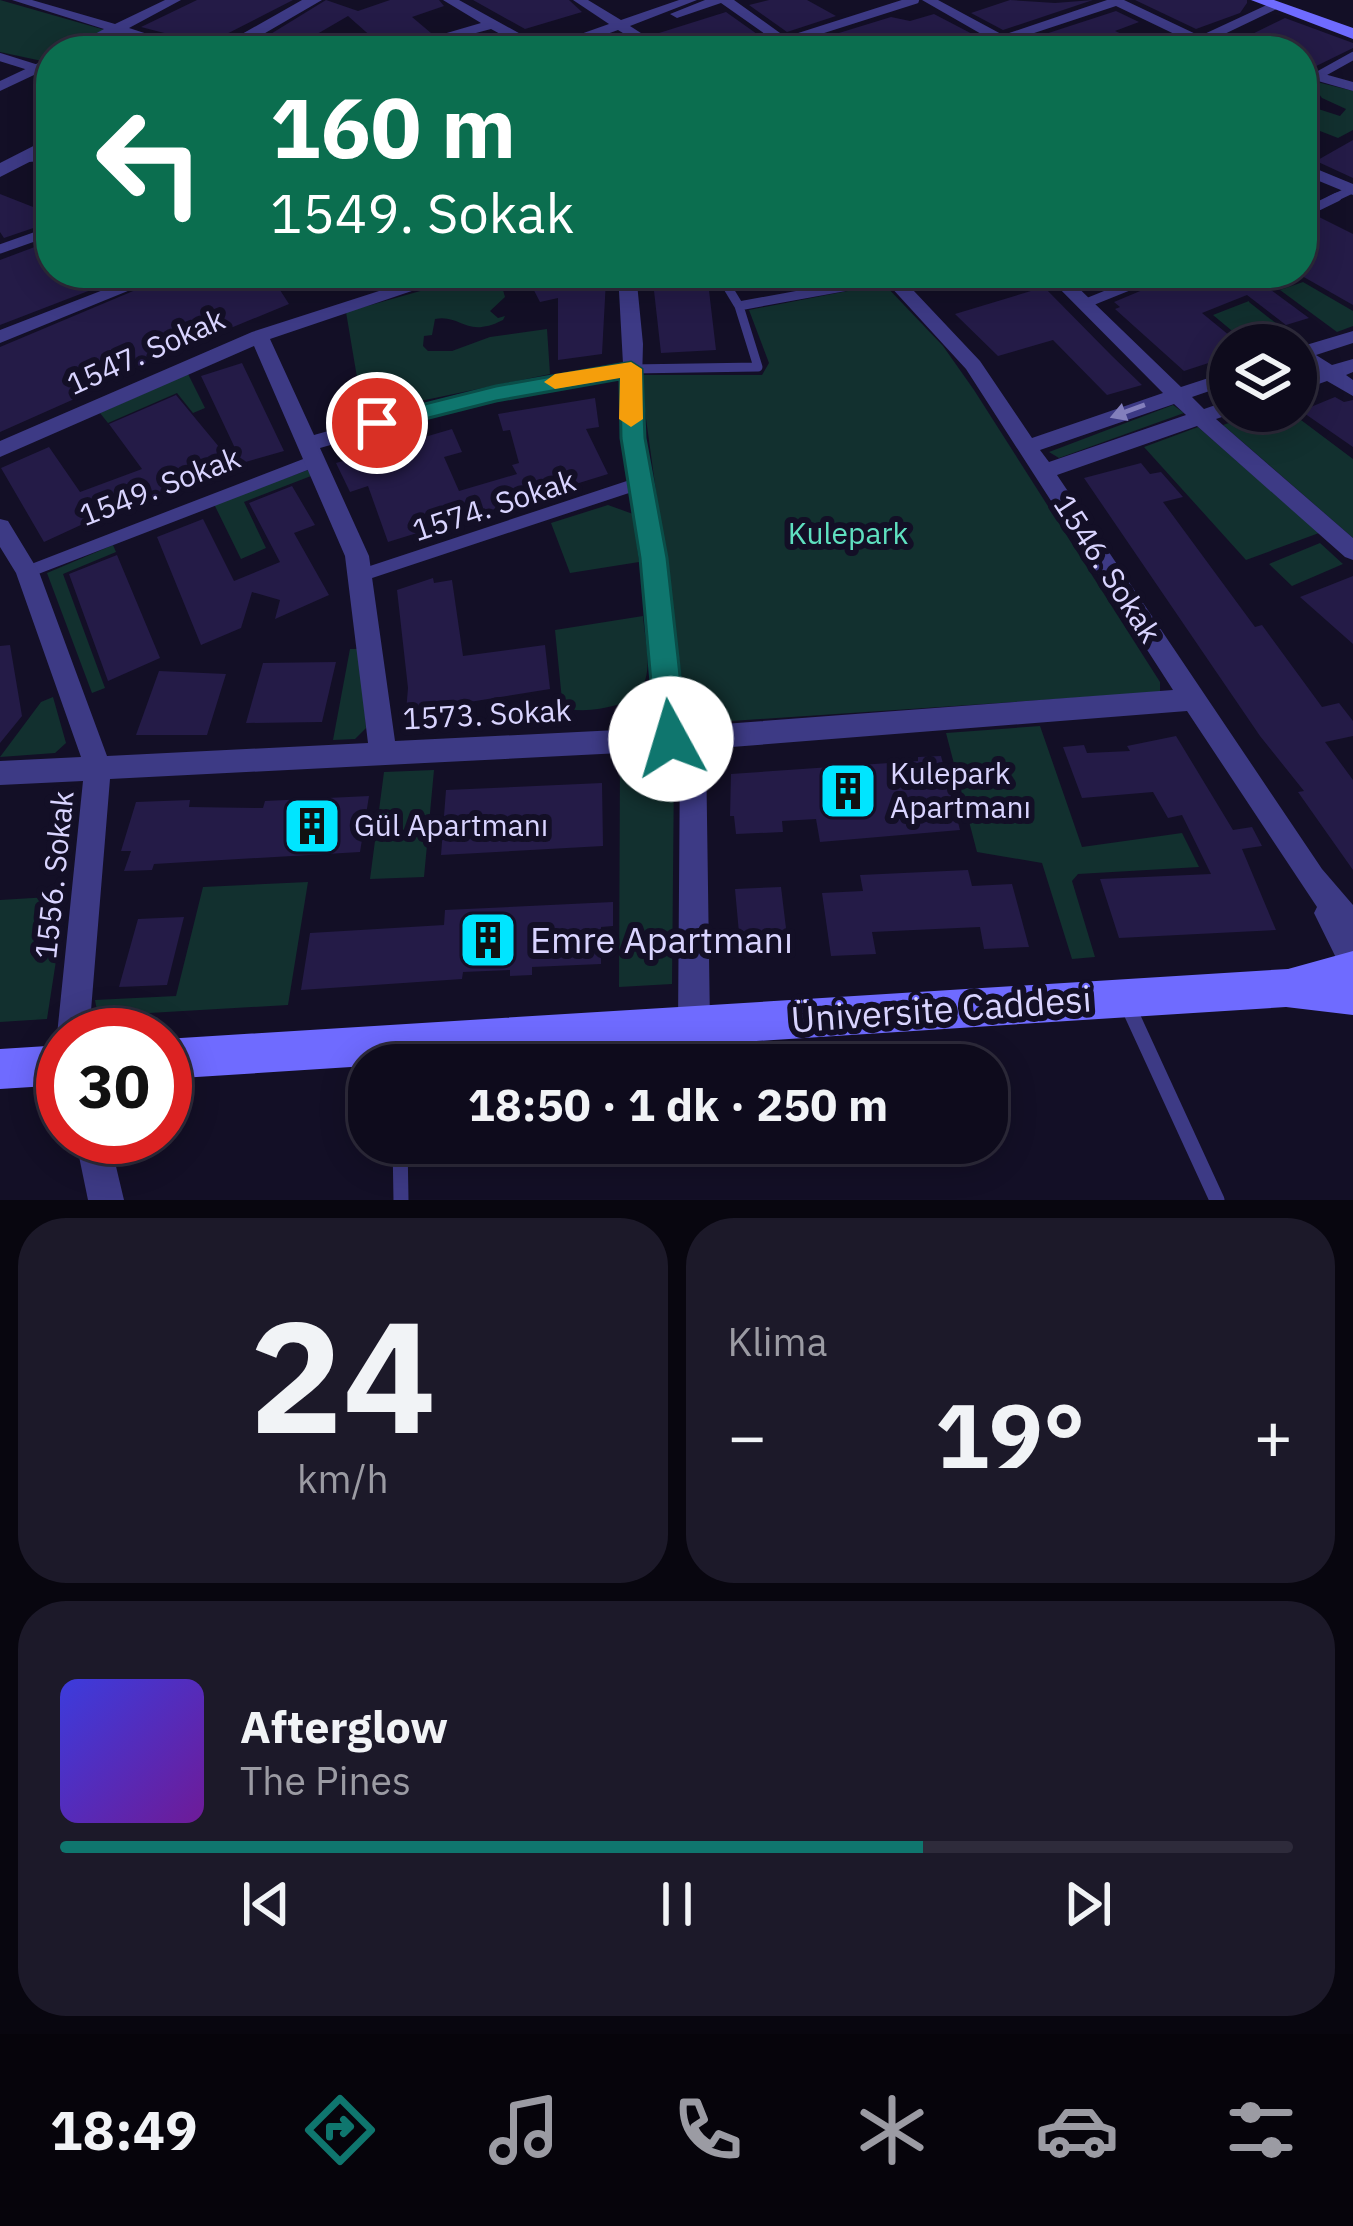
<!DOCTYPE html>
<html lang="tr">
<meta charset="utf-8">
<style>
:root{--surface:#0e0b1c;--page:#1c1929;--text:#f1f3f6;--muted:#9b9ba3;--line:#2e2b3b;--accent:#0f766e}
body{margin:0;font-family:"IBM Plex Sans",sans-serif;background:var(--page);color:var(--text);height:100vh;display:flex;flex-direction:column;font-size:45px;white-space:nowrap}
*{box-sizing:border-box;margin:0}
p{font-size:39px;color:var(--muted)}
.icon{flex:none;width:66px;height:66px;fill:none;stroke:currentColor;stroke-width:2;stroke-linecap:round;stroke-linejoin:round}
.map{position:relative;height:1200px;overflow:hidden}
.sheet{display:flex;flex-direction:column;gap:18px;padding:18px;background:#08060f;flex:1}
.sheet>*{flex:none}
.top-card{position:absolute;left:36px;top:36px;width:1281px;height:252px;border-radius:48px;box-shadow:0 6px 30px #0003,0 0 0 3px var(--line);background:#0b6e4f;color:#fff;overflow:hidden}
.fabs{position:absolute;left:1209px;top:324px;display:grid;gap:24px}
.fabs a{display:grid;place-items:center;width:108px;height:108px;border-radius:50%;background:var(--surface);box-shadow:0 6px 30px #0003,0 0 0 3px var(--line);font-size:60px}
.speed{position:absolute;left:36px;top:1008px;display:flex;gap:24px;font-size:60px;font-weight:700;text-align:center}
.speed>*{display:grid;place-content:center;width:156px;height:156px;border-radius:50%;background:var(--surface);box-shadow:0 6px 30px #0003,0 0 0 3px var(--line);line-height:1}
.speed .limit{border:18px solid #d22;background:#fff;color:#111}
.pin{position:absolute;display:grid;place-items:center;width:102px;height:102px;color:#fff;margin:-51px;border:6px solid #fff;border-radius:50%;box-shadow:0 3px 12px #0007}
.me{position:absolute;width:132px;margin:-66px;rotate:354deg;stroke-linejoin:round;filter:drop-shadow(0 0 9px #0008)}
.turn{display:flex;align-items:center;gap:42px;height:252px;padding:0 36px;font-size:54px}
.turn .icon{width:156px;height:156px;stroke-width:2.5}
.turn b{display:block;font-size:84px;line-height:102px}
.big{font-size:90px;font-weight:700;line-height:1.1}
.sheet .tile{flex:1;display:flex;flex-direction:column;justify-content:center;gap:18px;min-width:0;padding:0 42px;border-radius:48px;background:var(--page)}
.sheet .dial{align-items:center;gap:0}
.dial b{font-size:156px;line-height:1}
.song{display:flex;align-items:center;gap:36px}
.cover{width:144px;height:144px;border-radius:18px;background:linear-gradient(135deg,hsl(240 70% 55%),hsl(280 70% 35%))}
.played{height:12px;border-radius:6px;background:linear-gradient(90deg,var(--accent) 70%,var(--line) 70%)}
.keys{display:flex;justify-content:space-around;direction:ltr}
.heat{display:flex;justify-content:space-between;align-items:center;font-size:66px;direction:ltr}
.sheet .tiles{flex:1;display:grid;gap:18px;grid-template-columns:1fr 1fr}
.tile:last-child{grid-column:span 2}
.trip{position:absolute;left:348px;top:1044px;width:660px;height:120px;border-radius:48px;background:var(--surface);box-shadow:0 6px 30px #0003,0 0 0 3px var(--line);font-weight:700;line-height:120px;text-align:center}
.dock{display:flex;height:192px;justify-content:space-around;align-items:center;background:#06040b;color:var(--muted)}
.dock .icon{width:84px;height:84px}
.dock .current{color:var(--accent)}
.dock b{font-size:54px;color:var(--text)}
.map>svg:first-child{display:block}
.green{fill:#12302f}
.building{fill:#241b47}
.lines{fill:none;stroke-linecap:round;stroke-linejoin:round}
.service-far3{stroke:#3d3a85;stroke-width:8}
.service-far2{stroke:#3d3a85;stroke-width:9}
.service-far1{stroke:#3d3a85;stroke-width:12}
.service{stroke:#3d3a85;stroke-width:15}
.minor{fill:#3d3a85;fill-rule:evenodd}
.tertiary{fill:#3d3a85;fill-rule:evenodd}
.secondary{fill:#6f6bff;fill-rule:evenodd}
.oneway{fill:#837fbc}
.route{fill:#0f766e;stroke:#0a4d48;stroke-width:3}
.slow{fill:#f59e0b}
.labels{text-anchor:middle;stroke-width:12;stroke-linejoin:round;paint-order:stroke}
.street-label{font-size:30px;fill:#d9d4ff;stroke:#130f26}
.park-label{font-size:30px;fill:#5fe0c0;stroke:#130f26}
.poi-label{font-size:30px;fill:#d9d4ff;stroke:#130f26;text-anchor:start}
.near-poi-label{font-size:36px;fill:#d9d4ff;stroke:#130f26;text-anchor:start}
.near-street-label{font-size:36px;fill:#d9d4ff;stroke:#130f26}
</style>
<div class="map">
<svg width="1353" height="1200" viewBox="0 0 1353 1200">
<rect width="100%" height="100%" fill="#130f26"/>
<path class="green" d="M0,0L105,30L62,51H51L42,61L0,52Z
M1317,82L1353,91V130L1338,138L1302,124V91L1306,89L1311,92L1304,98L1312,107L1340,116L1346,109L1322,98L1312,85Z
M484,273H498L505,297L490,311L498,318L505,316L503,320C465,339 462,314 435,319L432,335L424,336L423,346L428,351H452L490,337L547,329L550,374L363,413L346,312Z
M1303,282L1353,311V326L1337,332L1280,290Z
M884,284L943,346L974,390L1160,682V692L688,724L640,375H762L769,363L749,310Z
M1249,301V302L1301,343L1249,345L1213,315Z
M188,374L205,408L193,413L177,393L108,423L100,413Z
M1173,405L1184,413L1059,458L1049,452Z
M1264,411H1289L1353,459V538L1223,425Z
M1198,427L1319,533L1246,560L1144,447Z
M308,470L311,476L244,502L266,548L241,559L214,504Z
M608,505L633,514L639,562L570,573L551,523Z
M1320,543L1343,564L1292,586L1269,564Z
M113,545L116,552L63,574L105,688L92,693L47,573Z
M643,616C646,653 660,692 617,705C601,709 585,712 569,709L562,700L555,630Z
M350,649H360L366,728L355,739L333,740Z
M53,697L66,743L55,753L0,757L41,702Z
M1040,726L1082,847L1182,833L1199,867L1078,874L1072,881L1095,957L1072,959L1042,863L977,852L946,733Z
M659,758L674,767L672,984L619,987L620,760Z
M434,770L424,877L370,879L384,772Z
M308,882L288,1005L98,1016L95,1000L176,996L203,887Z
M66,896L47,1019L0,1022V900Z"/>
<path class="building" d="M197,0H293L207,44L141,27Z
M326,0L358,11L390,0H439L444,6L412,17L431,33L383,47L348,16L288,51H261L256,43Z
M473,0H569L582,12L525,29Z
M769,0H807L836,16L787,32L749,5Z
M1010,0L1055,3L1093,0L1003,30L971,13Z
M1135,0H1247V3L1240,13L1196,29Z
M1116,11L1139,22L1115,31L1160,51H1054L1030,39Z
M726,12L781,51H689L659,33Z
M934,14L980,38L942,51H914L887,36L836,51H809L803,44L891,17L910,21Z
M1285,18L1353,43V48L1302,73V51L1281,43L1258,51L1236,42Z
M489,34L515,51H426L446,46Z
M1353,140V178L1316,161Z
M0,194L51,214V222L4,238L0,232Z
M1319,217L1353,234V305L1302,276V228Z
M48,242L51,273H135L0,325V260Z
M176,273H269L289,304L100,382L99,388L0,432V347Z
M525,273H602L606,280L602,354L558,360V298L540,302Z
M652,273H689L691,282H708L716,350L661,353Z
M1170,273H1248L1309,318L1286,325L1247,295L1202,313L1230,336V356L1184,371L1115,309L1120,307L1114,302L1164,281Z
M1044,287L1112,356L1142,385L1107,395L1053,340L998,356L955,314Z
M242,363L284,451L242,463L201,376Z
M176,395L234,465L230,470L109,512L44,542L1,468L49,447L80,492L142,469L109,424Z
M1335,397L1344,402L1353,400V447L1301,411Z
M595,398L599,427L586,429L608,474L388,542L368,486L350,492L336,463L452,429L462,452L444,457L459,491L517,474L512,465L519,463L510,430L503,431L498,414Z
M1141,463L1150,474L1161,472L1183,497L1163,502L1255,627L1262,625L1322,707L1339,703L1353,721V736L1325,742L1353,780V870L1298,792L1304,791L1260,736L1084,478Z
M292,486L315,525L294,533L329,595L275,619L280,600L252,592L241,628L201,645L157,537L203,519L234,581L280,562L249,503Z
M117,555L160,658L108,681L69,574Z
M1353,576V644L1300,597Z
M433,578L434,583L452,580L463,656L545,645L550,689L406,712L408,688L397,590Z
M10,645L22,716L0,743V646Z
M336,662L322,722L246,723L263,663Z
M159,671L226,674L207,735H136Z
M1176,736L1233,830L1252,827L1262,846L1242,849L1276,930L1119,938L1100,879L1211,874L1182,815L1168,818L1153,792L1082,798L1063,747L1084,745L1087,753L1130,751L1127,746Z
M941,756L960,830L820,842L816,819L782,821L783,832L736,834L734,816H730L731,774L918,761V757Z
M602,783L603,846L441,855L446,790Z
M369,796L360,852L154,864L152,870L124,871L131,851H121L136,802L190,800L189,807L263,808L265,801Z
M968,870L972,886L1012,884L1029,947L984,949L980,927L914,930L872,932L876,954L831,956L822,893L863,891L860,875Z
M781,887L789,953L741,955L735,889Z
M613,902V926L601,927V964L532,967V975L510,976V970L463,972L462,979L301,990L310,933L444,925L445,910Z
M184,917L167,985L119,987L138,919Z"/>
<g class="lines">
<path class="service-far3" d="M786,41L915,0
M0,57L51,73
M1317,76L1353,56
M24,158L51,157
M1330,200L1353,189"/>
<path class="service-far2" d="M1302,214L1337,197
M0,249L51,231
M1084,304L1161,273
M739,306L892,278
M631,369L758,367L739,306L719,273"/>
<path class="service-far1" d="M27,572L317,460
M362,575L640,483"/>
<path class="service" d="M1127,1004L1217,1200
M400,1143L401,1200"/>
<path class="minor" d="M12,0H32L115,24L165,0H181L129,28L200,51H178L118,33L82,51H64L104,29Z
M443,0H459L544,47L609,24L573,0H588L621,20L679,0H697L630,26L669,51H652L618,30C556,52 552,63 491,29L408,51H385L481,23Z
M705,0H734L805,51H789L721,3L677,18L670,14Z
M922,0H938L1003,35L1107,0H1124L1200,36L1271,3L1283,6L1189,51H1171L1189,41L1116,6L1013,40L1030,51H1013L1000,44L981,51H960L990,39Z
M51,57V67L0,91V81Z
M1317,72L1353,82V91L1318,81L1302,88V78Z
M1302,163L1353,184V195L1302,174Z
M147,273H172L0,343V330Z
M435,273H465L270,339L314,435L456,395L623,364L618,273H636L643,344L641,417L662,535L683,727L1173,690L966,369L878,273H897L980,361L1032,438L1163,393L1044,273H1063L1181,387L1230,371V384L1192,397L1204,409L1230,400V411L1237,412L1216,419L1353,538V560L1345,557L1197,426L1057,475L1322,869L1353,905V974L1342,970L1314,913L1317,907L1187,711L706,749L710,1025L705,1036L694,1041L683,1036L678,1025L680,750L110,779L89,1035H63L62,1046L57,1035L83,781L0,785V761L81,757L16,573L0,547V519L8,521L39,572L107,756L368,743L345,556L254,346L0,457V441L252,332ZM622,377L621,417L640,535L657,728L395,741L369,556L320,448L457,409ZM1174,404L1186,415L1049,462L1040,450Z
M1353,331V343L1316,355L1332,365L1353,359V372L1346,375L1353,380V396L1327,381L1296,392V378L1314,372L1296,361V348Z
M75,1137H109L124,1200H88Z"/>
<path class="tertiary" d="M302,0H322L234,51H212Z
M51,137V151L0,177V163Z"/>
<path class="secondary" d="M1251,0H1274L1353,28V39Z
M1353,951V1015L1286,1007L165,1079V1039L1288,969Z
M63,1045V1085L0,1089V1049Z"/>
</g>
<defs><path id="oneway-solid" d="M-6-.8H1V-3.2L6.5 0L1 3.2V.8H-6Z" transform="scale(3)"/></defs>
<use class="oneway" href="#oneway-solid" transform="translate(1128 411) rotate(160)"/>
<path class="route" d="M631,362L642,369L645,438L667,558L687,739L682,748L671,752L661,748L656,739L640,558L621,438L620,379L496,401L377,431L366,423L369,418L496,386Z"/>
<path class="slow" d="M631,362L642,369L643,419L631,427L619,419L620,378L555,389L544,382L555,374Z"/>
<defs>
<symbol id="building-square" viewBox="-11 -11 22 22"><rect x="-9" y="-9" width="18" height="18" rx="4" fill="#00e5ff" stroke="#130f26"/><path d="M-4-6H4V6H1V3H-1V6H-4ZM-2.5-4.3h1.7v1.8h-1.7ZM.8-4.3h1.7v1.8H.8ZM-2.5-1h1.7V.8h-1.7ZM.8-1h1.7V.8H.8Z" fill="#111"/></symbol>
</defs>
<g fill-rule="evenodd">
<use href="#building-square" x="815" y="758" width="66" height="66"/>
<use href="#building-square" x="279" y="793" width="66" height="66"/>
<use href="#building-square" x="455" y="907" width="66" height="66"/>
</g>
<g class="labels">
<g class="street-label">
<text transform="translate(146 352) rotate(-24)" y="10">1547. Sokak</text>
<text transform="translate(160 487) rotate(-21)" y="10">1549. Sokak</text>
<text transform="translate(494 506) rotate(-18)" y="10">1574. Sokak</text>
<text transform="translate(1107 569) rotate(57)" y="10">1546. Sokak</text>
<text transform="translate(487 715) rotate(-3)" y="10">1573. Sokak</text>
<text transform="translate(55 875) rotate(-84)" y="10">1556. Sokak</text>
</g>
<g class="park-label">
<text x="848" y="544">Kulepark</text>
</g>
<g class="poi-label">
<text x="890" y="784">Kulepark<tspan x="890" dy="34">Apartmanı</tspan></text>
<text x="354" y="836">Gül Apartmanı</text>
</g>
<g class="near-poi-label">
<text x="530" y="953">Emre Apartmanı</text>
</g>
<g class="near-street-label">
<text transform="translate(941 1009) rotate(-4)" y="13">Üniversite Caddesi</text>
</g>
</g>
</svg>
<div class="fabs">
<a><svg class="icon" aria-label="layers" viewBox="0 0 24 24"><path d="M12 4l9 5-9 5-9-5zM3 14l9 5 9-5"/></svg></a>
</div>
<div class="speed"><div class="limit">30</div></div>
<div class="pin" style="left:377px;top:423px;background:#d93025"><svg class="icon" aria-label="arrive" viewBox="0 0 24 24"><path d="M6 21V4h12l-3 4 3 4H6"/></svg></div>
<svg class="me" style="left:671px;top:739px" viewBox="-20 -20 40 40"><circle r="19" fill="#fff"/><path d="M0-13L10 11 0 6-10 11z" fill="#0f766e"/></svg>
<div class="trip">18:50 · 1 dk · 250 m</div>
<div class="top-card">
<div class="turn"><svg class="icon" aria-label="left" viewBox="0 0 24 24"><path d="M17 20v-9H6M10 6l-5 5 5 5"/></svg><div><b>160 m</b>1549. Sokak</div></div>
</div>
</div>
<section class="sheet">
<div class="tiles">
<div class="tile dial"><b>24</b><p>km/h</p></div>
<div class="tile"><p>Klima</p>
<div class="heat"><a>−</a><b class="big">19°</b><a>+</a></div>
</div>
<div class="tile">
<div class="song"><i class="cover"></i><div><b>Afterglow</b><p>The Pines</p></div></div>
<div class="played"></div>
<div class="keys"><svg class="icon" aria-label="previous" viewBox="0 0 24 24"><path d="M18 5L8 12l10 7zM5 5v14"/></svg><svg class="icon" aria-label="pause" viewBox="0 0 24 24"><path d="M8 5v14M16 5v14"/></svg><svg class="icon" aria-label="next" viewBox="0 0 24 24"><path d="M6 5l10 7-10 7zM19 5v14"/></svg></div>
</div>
</div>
</section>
<nav class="dock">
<b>18:49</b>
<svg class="icon current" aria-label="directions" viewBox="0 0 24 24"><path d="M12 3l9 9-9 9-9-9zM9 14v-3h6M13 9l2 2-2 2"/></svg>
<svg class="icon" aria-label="music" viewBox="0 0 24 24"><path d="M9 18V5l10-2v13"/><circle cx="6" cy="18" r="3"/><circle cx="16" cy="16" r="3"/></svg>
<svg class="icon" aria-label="phone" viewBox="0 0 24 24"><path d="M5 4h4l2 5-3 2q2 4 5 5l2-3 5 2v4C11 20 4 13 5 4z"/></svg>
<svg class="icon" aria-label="climate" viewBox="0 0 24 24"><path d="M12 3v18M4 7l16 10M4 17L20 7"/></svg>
<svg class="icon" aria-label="car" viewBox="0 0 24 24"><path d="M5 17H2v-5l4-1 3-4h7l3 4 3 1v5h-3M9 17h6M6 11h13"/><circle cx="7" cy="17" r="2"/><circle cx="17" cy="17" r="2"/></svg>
<svg class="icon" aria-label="filters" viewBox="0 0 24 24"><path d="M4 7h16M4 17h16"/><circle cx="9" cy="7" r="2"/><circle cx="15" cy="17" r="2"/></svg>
</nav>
